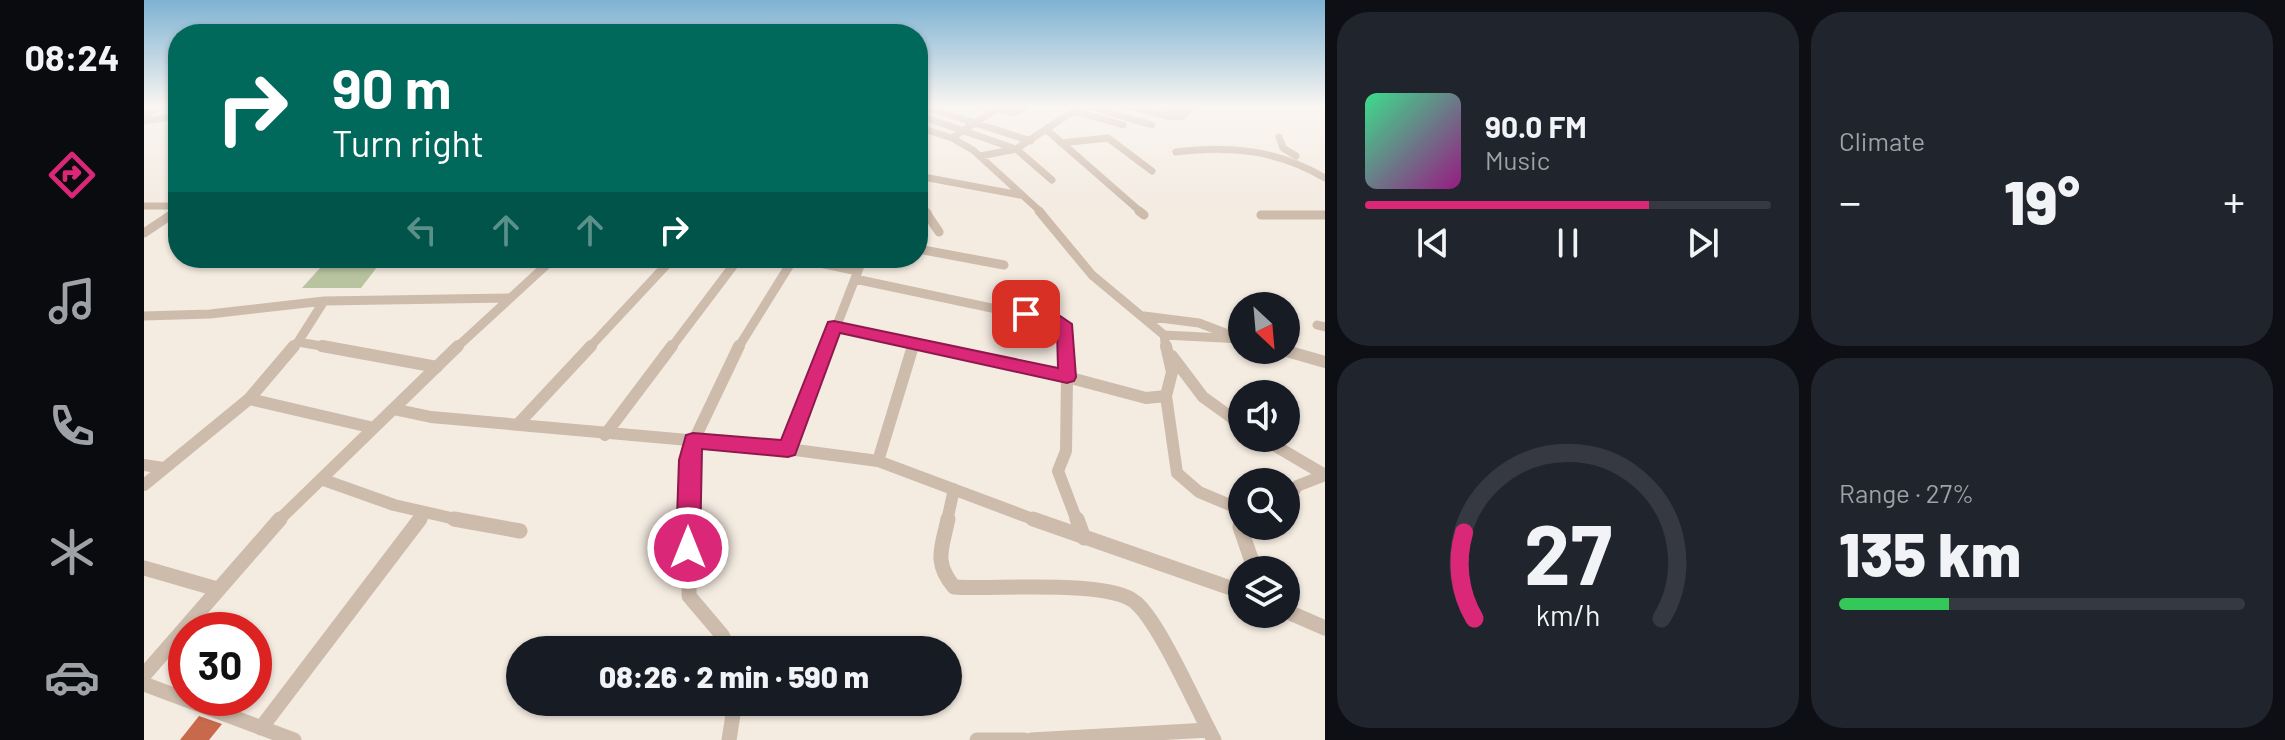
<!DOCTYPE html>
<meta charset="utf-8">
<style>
:root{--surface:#171b24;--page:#20242c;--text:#f1f3f6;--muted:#9ea1a6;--line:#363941;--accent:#db2777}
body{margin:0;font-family:Barlow,sans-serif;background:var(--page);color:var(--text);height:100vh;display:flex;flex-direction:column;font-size:30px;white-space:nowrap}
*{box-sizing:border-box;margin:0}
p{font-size:26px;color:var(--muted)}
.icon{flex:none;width:44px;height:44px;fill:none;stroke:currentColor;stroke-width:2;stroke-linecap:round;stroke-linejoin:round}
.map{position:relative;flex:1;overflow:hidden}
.panel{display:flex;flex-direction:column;gap:12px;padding:12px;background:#0d0f14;width:960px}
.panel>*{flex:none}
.banner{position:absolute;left:24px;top:24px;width:760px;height:244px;border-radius:32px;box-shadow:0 2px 6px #0004;background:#00695c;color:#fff;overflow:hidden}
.needle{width:52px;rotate:154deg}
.controls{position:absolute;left:1084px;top:292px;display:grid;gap:16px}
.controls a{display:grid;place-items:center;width:72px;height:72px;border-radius:50%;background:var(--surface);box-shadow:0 2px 6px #0004;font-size:40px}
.speed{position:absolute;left:24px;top:612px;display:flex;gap:16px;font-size:40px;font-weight:700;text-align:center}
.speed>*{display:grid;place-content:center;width:104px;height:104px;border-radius:50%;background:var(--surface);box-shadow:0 2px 6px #0004;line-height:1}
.speed .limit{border:12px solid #d22;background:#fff;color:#111}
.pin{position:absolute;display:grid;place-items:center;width:68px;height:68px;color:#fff;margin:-34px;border-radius:16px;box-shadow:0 4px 12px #0006}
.me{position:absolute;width:88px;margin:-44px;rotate:0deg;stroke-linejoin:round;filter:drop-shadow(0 0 6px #0008)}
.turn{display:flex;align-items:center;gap:28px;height:168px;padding:0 32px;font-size:36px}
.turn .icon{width:104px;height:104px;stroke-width:2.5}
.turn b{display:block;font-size:56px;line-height:68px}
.lanes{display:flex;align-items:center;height:76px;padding:0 32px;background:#0003;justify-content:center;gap:40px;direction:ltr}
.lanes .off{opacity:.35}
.big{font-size:60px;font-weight:800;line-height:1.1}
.panel .tile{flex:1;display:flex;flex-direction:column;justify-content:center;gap:12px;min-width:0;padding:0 28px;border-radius:32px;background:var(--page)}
.panel .dial{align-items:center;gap:0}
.dial svg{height:208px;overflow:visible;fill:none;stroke:var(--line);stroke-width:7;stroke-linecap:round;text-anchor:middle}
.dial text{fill:var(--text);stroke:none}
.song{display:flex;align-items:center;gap:24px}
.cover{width:96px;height:96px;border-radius:12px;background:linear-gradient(135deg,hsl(150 70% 55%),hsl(310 70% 35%))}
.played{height:8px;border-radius:4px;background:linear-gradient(90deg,var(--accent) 70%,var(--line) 70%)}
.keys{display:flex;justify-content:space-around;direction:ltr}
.heat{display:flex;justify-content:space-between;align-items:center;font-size:44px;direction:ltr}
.charge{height:12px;border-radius:6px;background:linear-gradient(90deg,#34c759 27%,var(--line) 0)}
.panel .tiles{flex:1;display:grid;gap:12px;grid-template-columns:repeat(2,1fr)}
.trip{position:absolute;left:362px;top:636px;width:456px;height:80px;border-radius:40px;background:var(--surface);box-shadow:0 2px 6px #0004;font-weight:800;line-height:80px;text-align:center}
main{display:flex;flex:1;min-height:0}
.dock{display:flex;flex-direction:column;width:144px;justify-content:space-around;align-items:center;background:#090b0e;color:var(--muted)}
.dock .icon{width:56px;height:56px}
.dock .on{color:var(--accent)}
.dock b{font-size:36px;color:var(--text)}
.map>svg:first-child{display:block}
.green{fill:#b8c4a0}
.building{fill:#c8694b}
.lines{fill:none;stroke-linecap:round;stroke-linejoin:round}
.minor-far3{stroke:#cdbbac;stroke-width:7}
.minor-far2{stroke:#cdbbac;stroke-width:9}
.minor-far1{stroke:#cdbbac;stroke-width:12}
.minor{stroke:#cdbbac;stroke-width:15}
.route{fill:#db2777;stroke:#8e194d;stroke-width:2}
</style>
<main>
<nav class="dock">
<b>08:24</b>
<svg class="icon on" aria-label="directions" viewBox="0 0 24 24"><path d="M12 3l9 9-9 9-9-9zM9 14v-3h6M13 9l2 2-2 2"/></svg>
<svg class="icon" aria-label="music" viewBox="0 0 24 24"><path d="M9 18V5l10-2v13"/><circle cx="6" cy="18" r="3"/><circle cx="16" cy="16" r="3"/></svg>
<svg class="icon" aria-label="phone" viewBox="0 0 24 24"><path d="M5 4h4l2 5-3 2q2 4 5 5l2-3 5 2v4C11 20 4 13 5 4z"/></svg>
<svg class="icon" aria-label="climate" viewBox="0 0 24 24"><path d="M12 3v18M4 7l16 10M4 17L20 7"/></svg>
<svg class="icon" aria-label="car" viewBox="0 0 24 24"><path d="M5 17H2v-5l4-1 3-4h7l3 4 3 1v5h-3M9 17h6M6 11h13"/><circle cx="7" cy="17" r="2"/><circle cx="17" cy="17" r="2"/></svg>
</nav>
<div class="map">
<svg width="1181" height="740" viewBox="0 0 1181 740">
<rect width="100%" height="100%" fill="#f4ebe1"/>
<path class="green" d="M185,258H240L217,288H158Z"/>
<path class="building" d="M55,716L78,724L65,740H36Z"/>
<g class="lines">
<path class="minor-far3" d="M778,106L887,141
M840,106L870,113L884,106
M857,106L808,138L829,150L898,213
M944,106L1008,125
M984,106L1027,117L1039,116L1047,106
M1016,106L1041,112
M931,111L979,125
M774,115L872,149L908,180
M0,116L15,106
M0,121L34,116
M774,127L808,138
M903,130L998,213
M1135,137L1139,148L1152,156
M917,143L964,138L1008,171
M1032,152C1086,145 1134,150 1181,178
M836,156L872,149L937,106
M774,176L876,195
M0,206H34
M774,208L784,213
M30,213L34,210"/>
<path class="minor-far2" d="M781,211L795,232
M895,211L948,275L1020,335L1098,339
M995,211L1000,215
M1117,215H1181
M0,233L33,211
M774,249L860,265
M652,258L714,271L684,348
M714,271L719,258
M711,279L918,323L922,328V348
M180,301L154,342L189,348
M0,316L66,314L180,301L364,298
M1000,316L1055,323L1084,334
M1173,325L1181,327
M690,326L792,348
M1020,335L1022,348
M149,348L154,342
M312,348L410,258
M445,348L529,258
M527,348L595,258
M594,348L650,258
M768,348L769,345"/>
<path class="minor-far1" d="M178,346L293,367
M783,346L923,377L922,346
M1139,350L1181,362
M1028,356L1059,397L1098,425
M1022,396L1033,473L1055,492L1098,510
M105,399L230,428
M249,409L287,417L644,449L684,346
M375,423L447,346
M461,435L528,346
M1118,438L1181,475
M644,449L734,461L894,521
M734,461L769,346
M0,465L19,468
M177,479L250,505L320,521
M0,485L105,399L150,346
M1142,505L1153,486L1181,475
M134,521L314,346
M275,521L280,514
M546,521V460L552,436L595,346
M803,521L810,489
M933,521L914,471L922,451L923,377L1002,398L1022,396L1028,372L1022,346"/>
<path class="minor" d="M310,519L376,531
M546,519L545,596L578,635L585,650
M804,519C798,548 789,562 810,587C850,590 965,579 991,602C1015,621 1053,709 1070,740
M889,519L1098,592
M933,519L940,538
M1098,524L1096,527L1111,570
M0,568L73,589
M1142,611L1181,628
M0,675L136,519
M0,684L150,740
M117,728L276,519
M585,740L591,702
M833,740H880
M887,740L1065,730"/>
</g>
<linearGradient id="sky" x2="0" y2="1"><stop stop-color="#7eb2d2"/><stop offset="0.51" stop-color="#faf6f2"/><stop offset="1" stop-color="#faf6f2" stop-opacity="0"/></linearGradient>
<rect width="1181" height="209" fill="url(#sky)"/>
<path class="route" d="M882,309L916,316L928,324L932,377L930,381L923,383L696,333L651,455L644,457L558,449L556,548L552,555L544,558L536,555L532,548L535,460L542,435L549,433L637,440L684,322L690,321L914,368L913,331L905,324L876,318L873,314L876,310Z"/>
</svg>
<div class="controls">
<a><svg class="needle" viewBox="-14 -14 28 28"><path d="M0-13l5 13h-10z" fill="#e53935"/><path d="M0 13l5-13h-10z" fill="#9ea1a6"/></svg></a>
<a><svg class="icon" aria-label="sound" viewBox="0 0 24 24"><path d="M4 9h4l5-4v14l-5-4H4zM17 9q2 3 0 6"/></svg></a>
<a><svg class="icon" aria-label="search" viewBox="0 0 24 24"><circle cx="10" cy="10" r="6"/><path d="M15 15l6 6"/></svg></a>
<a><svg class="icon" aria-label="layers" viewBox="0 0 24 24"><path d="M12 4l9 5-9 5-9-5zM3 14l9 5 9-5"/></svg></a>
</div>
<div class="speed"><div class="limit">30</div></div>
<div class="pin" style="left:882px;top:314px;background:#d93025"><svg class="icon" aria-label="arrive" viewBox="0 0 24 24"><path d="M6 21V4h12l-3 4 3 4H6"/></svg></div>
<svg class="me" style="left:544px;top:548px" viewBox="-20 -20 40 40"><circle r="17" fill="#db2777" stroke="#fff" stroke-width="3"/><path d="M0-11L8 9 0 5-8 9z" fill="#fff"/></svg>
<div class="trip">08:26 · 2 min · 590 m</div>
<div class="banner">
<div class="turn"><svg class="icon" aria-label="right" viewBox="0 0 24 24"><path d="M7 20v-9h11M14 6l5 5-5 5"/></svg><div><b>90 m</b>Turn right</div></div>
<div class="lanes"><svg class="icon off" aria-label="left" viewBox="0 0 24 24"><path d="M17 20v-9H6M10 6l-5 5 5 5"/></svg><svg class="icon off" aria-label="ahead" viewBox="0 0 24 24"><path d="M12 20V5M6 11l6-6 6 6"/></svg><svg class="icon off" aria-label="ahead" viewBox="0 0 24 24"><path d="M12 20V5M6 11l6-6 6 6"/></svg><svg class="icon" aria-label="right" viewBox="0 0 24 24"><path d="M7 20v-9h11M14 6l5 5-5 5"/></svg></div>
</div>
</div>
<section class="panel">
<div class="tiles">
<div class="tile">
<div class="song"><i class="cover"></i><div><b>90.0 FM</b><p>Music</p></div></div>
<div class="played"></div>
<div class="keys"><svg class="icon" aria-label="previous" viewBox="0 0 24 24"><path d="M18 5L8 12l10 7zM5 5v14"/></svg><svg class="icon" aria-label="pause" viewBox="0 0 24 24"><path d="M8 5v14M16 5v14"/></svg><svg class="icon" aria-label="next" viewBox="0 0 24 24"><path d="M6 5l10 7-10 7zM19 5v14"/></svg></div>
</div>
<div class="tile"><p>Climate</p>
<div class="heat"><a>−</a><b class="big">19°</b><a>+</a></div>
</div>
<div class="tile dial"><svg viewBox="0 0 100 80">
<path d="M14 69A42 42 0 1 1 86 69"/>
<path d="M14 69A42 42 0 0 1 10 36" stroke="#db2777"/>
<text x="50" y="56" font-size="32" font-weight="700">27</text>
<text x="50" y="72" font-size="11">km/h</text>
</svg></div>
<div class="tile"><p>Range · 27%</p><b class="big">135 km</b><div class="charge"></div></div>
</div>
</section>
</main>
